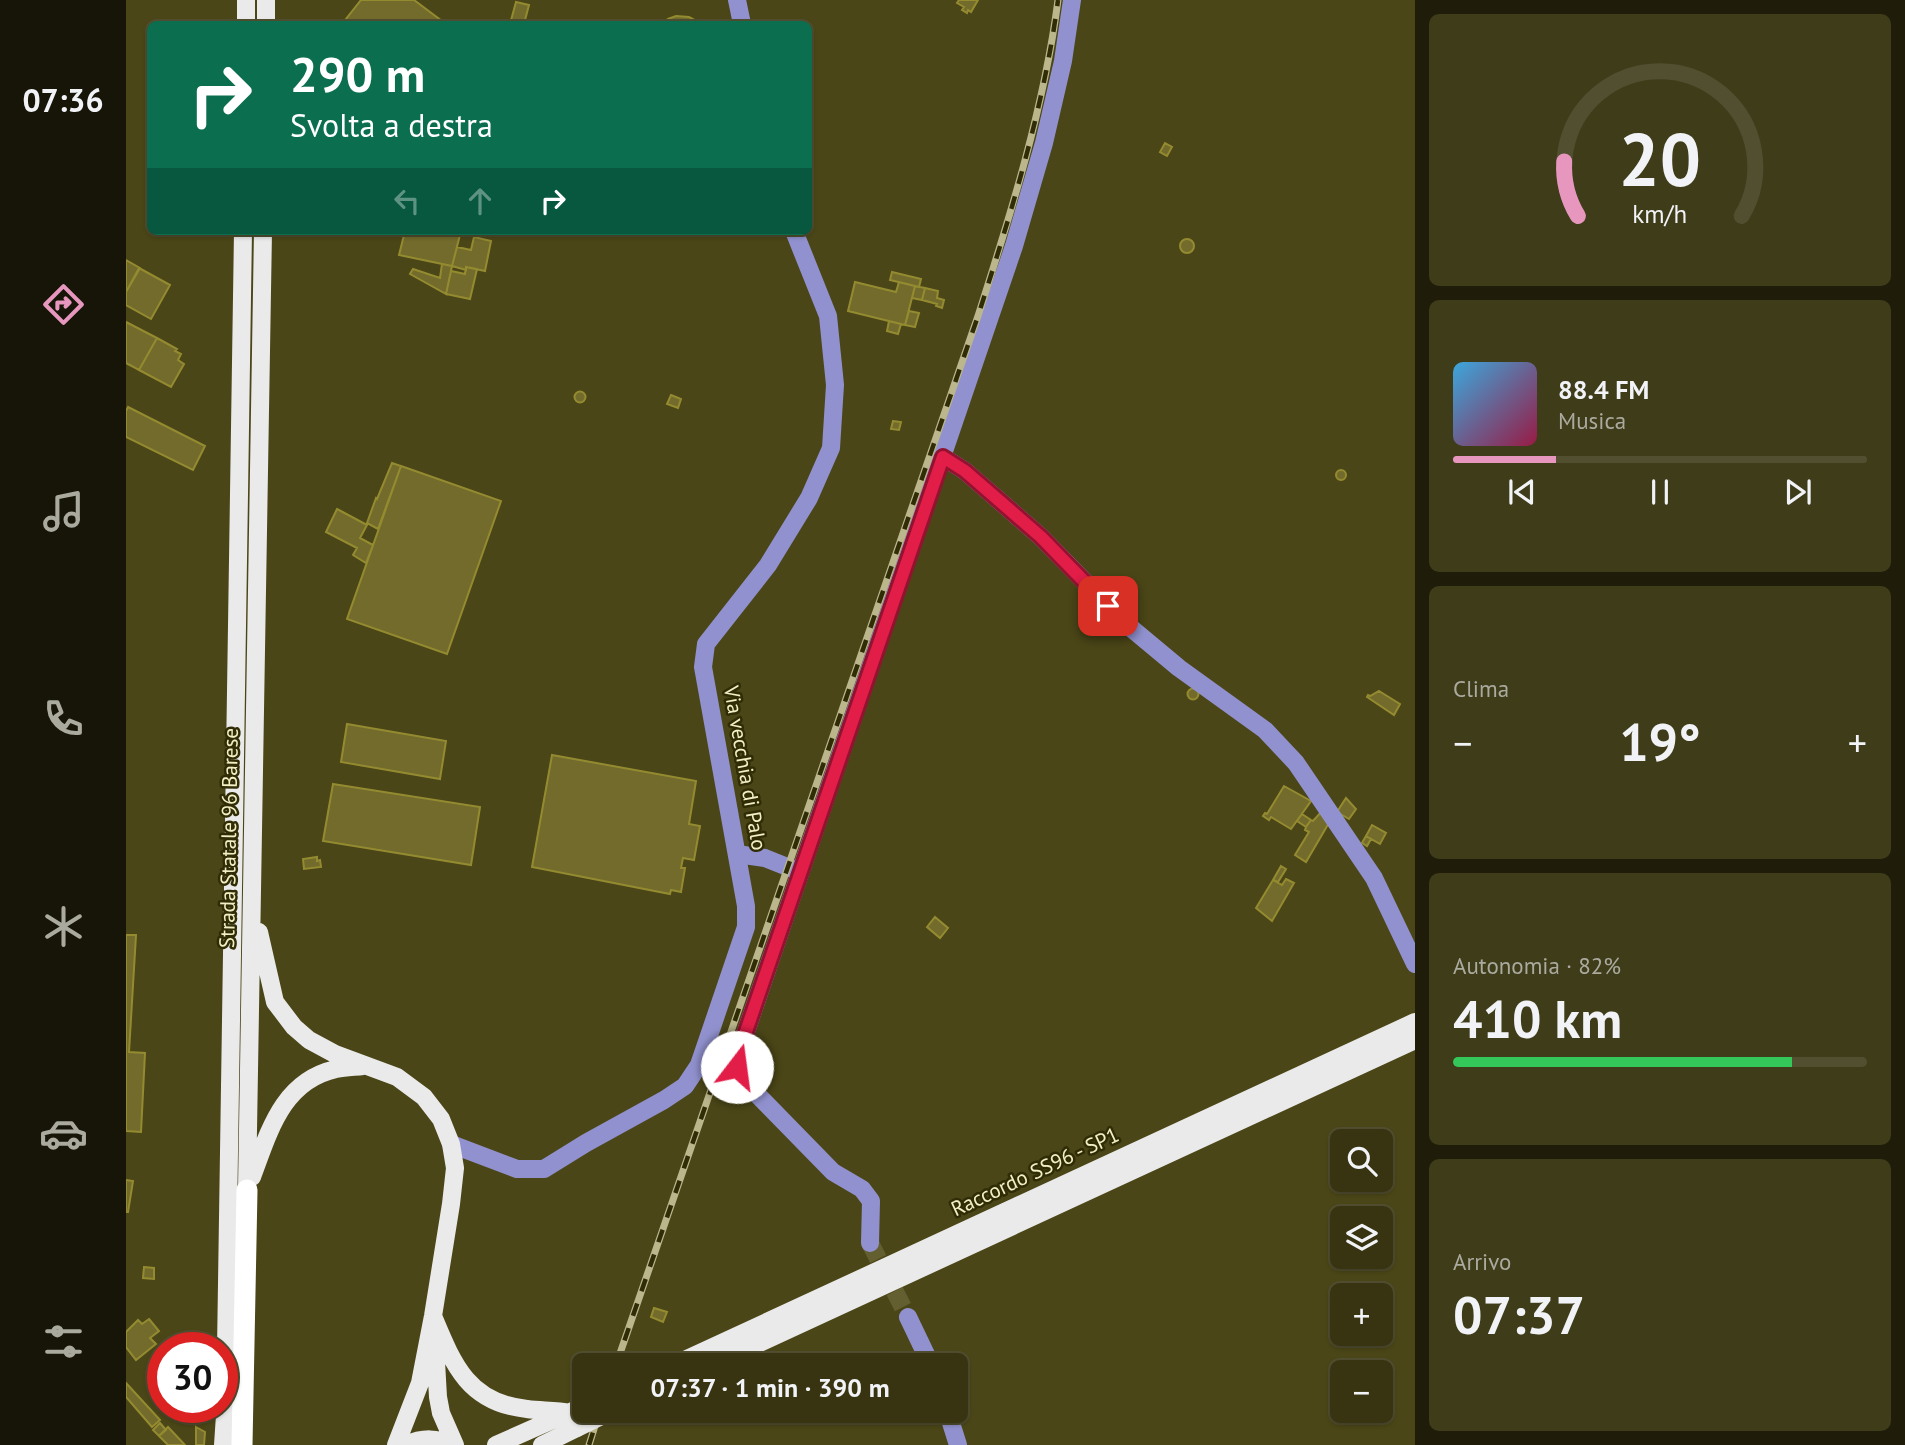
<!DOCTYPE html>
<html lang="it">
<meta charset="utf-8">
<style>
:root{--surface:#383411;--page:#3f3c1a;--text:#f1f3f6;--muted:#abaa9f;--line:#524f31;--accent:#e797bd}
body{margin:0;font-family:"PT Sans",sans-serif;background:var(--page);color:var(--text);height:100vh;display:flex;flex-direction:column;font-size:26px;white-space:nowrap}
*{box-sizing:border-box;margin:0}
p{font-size:23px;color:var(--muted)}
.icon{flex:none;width:38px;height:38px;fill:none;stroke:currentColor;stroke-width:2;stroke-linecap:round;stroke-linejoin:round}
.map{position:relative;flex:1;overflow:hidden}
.side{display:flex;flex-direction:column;gap:14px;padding:14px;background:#1f1d09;width:490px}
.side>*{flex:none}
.hud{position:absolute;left:21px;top:21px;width:665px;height:214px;border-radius:10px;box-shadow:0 2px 5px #0004,0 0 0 2px var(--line);background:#0b6e4f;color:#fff;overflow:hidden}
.fabs{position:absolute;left:1204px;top:1129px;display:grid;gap:14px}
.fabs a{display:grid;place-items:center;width:63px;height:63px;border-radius:10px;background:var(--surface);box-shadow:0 2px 5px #0004,0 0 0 2px var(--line);font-size:35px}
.speed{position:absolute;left:21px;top:1332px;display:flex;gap:14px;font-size:35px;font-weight:700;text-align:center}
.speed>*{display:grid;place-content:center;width:91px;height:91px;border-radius:50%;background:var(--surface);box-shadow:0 2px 5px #0004,0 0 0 2px var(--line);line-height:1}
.speed .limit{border:10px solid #d22;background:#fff;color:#111}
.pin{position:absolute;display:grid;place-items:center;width:60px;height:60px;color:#fff;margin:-30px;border-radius:14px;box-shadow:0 4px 10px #0006}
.me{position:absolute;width:77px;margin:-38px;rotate:15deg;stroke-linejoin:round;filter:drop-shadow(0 0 5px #0008)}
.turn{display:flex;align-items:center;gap:24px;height:147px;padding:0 28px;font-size:32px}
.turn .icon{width:91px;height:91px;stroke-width:2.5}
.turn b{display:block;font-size:49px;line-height:60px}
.lanes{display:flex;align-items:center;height:66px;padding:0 28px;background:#0003;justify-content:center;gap:35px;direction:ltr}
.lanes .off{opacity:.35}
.big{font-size:52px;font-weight:600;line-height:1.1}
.side .card{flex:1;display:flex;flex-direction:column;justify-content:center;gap:10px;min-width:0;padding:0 24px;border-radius:10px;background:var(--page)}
.side .dial{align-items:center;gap:0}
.dial svg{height:182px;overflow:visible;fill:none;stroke:var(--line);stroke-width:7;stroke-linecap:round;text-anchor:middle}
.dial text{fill:var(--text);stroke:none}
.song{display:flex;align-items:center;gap:21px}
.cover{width:84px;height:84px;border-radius:10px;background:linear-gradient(135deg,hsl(200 70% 55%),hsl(340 70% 35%))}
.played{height:7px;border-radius:4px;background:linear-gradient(90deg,var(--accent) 25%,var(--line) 25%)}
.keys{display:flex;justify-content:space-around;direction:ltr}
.heat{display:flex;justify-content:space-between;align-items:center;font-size:38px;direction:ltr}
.charge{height:10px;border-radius:5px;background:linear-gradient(90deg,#34c759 82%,var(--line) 0)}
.trip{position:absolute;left:446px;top:1353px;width:396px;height:70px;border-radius:10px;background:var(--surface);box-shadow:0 2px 5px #0004,0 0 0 2px var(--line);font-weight:600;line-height:70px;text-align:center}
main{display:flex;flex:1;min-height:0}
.tabs{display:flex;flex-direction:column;width:126px;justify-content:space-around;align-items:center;background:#161507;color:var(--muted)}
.tabs .icon{width:49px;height:49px}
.tabs .active{color:var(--accent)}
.tabs b{font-size:32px;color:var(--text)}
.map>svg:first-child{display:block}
.building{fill:#726b2b;stroke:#948b31;stroke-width:2}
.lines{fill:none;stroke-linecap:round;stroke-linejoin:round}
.minor-tunnel{stroke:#645f31;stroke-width:18;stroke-dasharray:18 9;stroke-linecap:butt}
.minor{stroke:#9191cf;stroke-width:18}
.major{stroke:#eaeaea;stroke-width:18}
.highway{stroke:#fff;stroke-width:21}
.rail-casing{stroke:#bbb68b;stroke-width:7}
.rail{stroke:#302c06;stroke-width:4.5;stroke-dasharray:13;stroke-linecap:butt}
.major-bridge{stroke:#eaeaea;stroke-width:18}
.route-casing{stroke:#92132f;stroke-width:18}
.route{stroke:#e11d48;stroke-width:12}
.labels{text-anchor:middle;stroke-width:5;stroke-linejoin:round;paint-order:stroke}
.street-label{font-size:21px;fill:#f3efc5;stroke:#302c06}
</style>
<main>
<nav class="tabs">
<b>07:36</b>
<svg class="icon active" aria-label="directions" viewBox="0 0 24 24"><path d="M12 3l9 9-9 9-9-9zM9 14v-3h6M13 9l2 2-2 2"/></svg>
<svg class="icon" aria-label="music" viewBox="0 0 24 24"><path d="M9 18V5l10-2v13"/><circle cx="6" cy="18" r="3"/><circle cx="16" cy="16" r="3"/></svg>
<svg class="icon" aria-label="phone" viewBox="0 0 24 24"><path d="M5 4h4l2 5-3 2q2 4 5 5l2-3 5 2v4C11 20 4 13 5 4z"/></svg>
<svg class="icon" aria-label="climate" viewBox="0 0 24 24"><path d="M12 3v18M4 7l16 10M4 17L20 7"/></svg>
<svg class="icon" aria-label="car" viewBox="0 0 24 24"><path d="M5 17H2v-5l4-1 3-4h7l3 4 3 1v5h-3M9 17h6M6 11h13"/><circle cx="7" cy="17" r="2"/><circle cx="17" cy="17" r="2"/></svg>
<svg class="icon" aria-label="filters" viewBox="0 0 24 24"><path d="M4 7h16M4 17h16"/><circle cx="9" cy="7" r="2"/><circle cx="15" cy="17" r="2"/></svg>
</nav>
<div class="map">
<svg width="1289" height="1445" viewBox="0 0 1289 1445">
<rect width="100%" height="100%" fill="#4b4617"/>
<path class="building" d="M235,0H288L320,24H216Z
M833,0H852L845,12L842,10L841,13L836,10L838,7L831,3Z
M390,2L403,5L398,24H384Z
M550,16L563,17L576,24H535L542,19Z
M1039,143L1046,147L1041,156L1034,152Z
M279,231H335L326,266L273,255Z
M348,237L365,241L359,271L340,267V270L326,266L331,247L345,250Z
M1054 246a7 7 0 1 1 14 0a7 7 0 1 1-14 0Z
M0,260L14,268L0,292Z
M316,264L326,266L320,294L284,274L287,269L314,278Z
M340,267L351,269L344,299L320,294L325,271L339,274Z
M13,268L44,285L25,319L0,305V292Z
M766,272L795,279L793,287L764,280Z
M729,282L770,292L773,282L789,286L779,325L722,311Z
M789,286L799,288L796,300L786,298Z
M799,288L812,291L811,298L818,300L816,308L810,306L811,304L796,300Z
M783,311L793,313L789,327L779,325Z
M763,321L775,324L772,334L761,331Z
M0,322L31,338L13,370L0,363Z
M31,338L51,349L49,351L55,354L52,360L58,364L45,387L13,370Z
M448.5 397a5.5 5.5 0 1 1 11 0a5.5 5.5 0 1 1-11 0Z
M545,395L555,399L552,408L541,404Z
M2,407L79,446L67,470L0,437V411Z
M767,421L775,422L773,430L765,429Z
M266,463L275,466L252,529L241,523L250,498L251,499Z
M275,466L375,501L321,654L221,619Z
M1210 475a5 5 0 1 1 10 0a5 5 0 1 1-10 0Z
M211,509L241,525L234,538L247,545L240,563L227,555L231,548L200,532Z
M1061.5 694a5.5 5.5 0 1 1 11 0a5.5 5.5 0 1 1-11 0Z
M1253,691L1274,704L1268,715L1241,697L1242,695L1244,696Z
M221,724L320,741L314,779L215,762Z
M426,755L570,781L563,824L574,826L568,860L557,858L555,868H559L555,892L545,890L544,894L406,867Z
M207,784L354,807L345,865L197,841Z
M1158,786L1185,801L1165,829L1145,817L1143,820L1137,816L1139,813L1141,814Z
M1220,798L1230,809L1223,819L1211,812Z
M1196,811L1204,821L1180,862L1169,855L1183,832L1179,830L1180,827L1185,820L1187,821Z
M1176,814L1185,820L1180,827L1171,821Z
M1246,825L1260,833L1254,844L1240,836Z
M1240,836L1245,839L1241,846L1236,843Z
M191,857V861L194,860L195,867L178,869L177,859Z
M1155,866L1160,869L1152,882L1147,880Z
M1160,879L1168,883L1146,921L1130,908L1147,880L1156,885Z
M809,917L822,928L814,938L801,927Z
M0,935H10L3,1052L19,1053L15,1132L0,1131Z
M0,1180L7,1181L2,1212H0Z
M18,1267L28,1268V1279L17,1278Z
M528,1308L541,1312L537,1322L525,1317Z
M23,1319L33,1331L24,1338L30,1344L10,1360L0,1347V1332L12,1320L16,1324Z
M0,1383L34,1420L26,1427L0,1397Z
M34,1423L40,1430L33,1436L27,1430Z
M42,1427L59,1445H42L33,1436Z
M70,1427L79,1432L78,1445H70Z"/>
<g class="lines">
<path class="minor-tunnel" d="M744,1243L782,1317"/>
<path class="minor" d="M611,0L616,24
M817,457L839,471L915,537L999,623L1053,668L1139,730L1170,763L1248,878L1289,964
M611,854L639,858L674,872
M325,1144L391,1169H418L460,1143L538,1100L559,1086L573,1065L620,927V906L577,667L580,644L642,565L683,498L705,448L709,385L702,316L668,231
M744,1243L745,1201L736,1189L707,1172L615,1078L611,1067L614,1049L888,246L918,143L937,61L946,0
M782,1317L805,1365
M821,1410L832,1445"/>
<path class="major" d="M120,24V0
M140,24V0
M133,932L149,1002L168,1027L183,1040L209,1054L271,1077L298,1097L315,1119L325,1144L329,1168L325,1204L307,1316L294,1383L270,1445
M126,1177C143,1132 156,1081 210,1069C219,1067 228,1067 237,1066
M121,1190L137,231
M307,1316C327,1364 342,1403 401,1409C415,1411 429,1410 444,1413
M309,1344L312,1397L315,1413L329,1445
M548,1365L1289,1022
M586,1365L1289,1040
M97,1445L99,1415L117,231
M280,1445C297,1437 311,1438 328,1445
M370,1445L458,1406
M416,1445L451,1428"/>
<path class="highway" d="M116,1445L121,1190"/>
<defs>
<path id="rail" d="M490,1365L852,316C885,213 918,108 932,0
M463,1445L474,1410"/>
</defs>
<use href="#rail" class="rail-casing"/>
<use href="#rail" class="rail"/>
<path class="major-bridge" d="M451,1428L488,1410"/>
</g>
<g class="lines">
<defs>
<path id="route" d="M611,1067L614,1049L817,457L839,471L915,537L982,606"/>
</defs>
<use href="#route" class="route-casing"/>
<use href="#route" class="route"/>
</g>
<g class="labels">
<g class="street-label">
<text transform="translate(619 768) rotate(80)" y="7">Via vecchia di Palo</text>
<text transform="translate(103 838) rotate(-89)" y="7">Strada Statale 96 Barese</text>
<text transform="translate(909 1172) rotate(-25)" y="7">Raccordo SS96 - SP1</text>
</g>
</g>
</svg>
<div class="fabs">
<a><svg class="icon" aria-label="search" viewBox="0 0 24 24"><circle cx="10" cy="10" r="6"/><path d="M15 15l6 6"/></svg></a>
<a><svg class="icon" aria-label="layers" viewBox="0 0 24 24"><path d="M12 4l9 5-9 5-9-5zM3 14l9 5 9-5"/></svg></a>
<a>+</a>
<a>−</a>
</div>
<div class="speed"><div class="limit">30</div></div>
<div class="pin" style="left:982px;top:606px;background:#d93025"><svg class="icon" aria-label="arrive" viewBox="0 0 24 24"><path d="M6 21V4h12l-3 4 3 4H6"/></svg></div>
<svg class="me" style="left:611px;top:1067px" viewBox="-20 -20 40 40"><circle r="19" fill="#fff"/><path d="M0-13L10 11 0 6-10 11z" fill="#e11d48"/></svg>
<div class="trip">07:37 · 1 min · 390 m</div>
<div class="hud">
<div class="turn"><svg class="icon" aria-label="right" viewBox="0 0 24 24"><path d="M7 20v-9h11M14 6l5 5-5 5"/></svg><div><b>290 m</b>Svolta a destra</div></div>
<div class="lanes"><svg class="icon off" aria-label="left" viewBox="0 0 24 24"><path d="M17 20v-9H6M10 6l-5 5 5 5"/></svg><svg class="icon off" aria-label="ahead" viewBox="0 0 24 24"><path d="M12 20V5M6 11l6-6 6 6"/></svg><svg class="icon" aria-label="right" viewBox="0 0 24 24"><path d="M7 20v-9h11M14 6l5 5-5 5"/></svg></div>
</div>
</div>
<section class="side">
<div class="card dial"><svg viewBox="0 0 100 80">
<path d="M14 69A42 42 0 1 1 86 69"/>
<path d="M14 69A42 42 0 0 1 8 45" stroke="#e797bd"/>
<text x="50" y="56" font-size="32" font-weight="700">20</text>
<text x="50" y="72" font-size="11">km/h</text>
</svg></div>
<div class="card">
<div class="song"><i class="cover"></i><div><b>88.4 FM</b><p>Musica</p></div></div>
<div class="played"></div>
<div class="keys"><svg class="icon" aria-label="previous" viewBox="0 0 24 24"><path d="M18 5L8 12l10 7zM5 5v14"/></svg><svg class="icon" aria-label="pause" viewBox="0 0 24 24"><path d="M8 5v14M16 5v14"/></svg><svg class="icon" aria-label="next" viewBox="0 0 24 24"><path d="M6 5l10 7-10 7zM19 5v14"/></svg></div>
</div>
<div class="card"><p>Clima</p>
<div class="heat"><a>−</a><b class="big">19°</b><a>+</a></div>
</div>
<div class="card"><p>Autonomia · 82%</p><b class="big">410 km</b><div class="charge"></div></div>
<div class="card"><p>Arrivo</p><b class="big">07:37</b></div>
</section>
</main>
